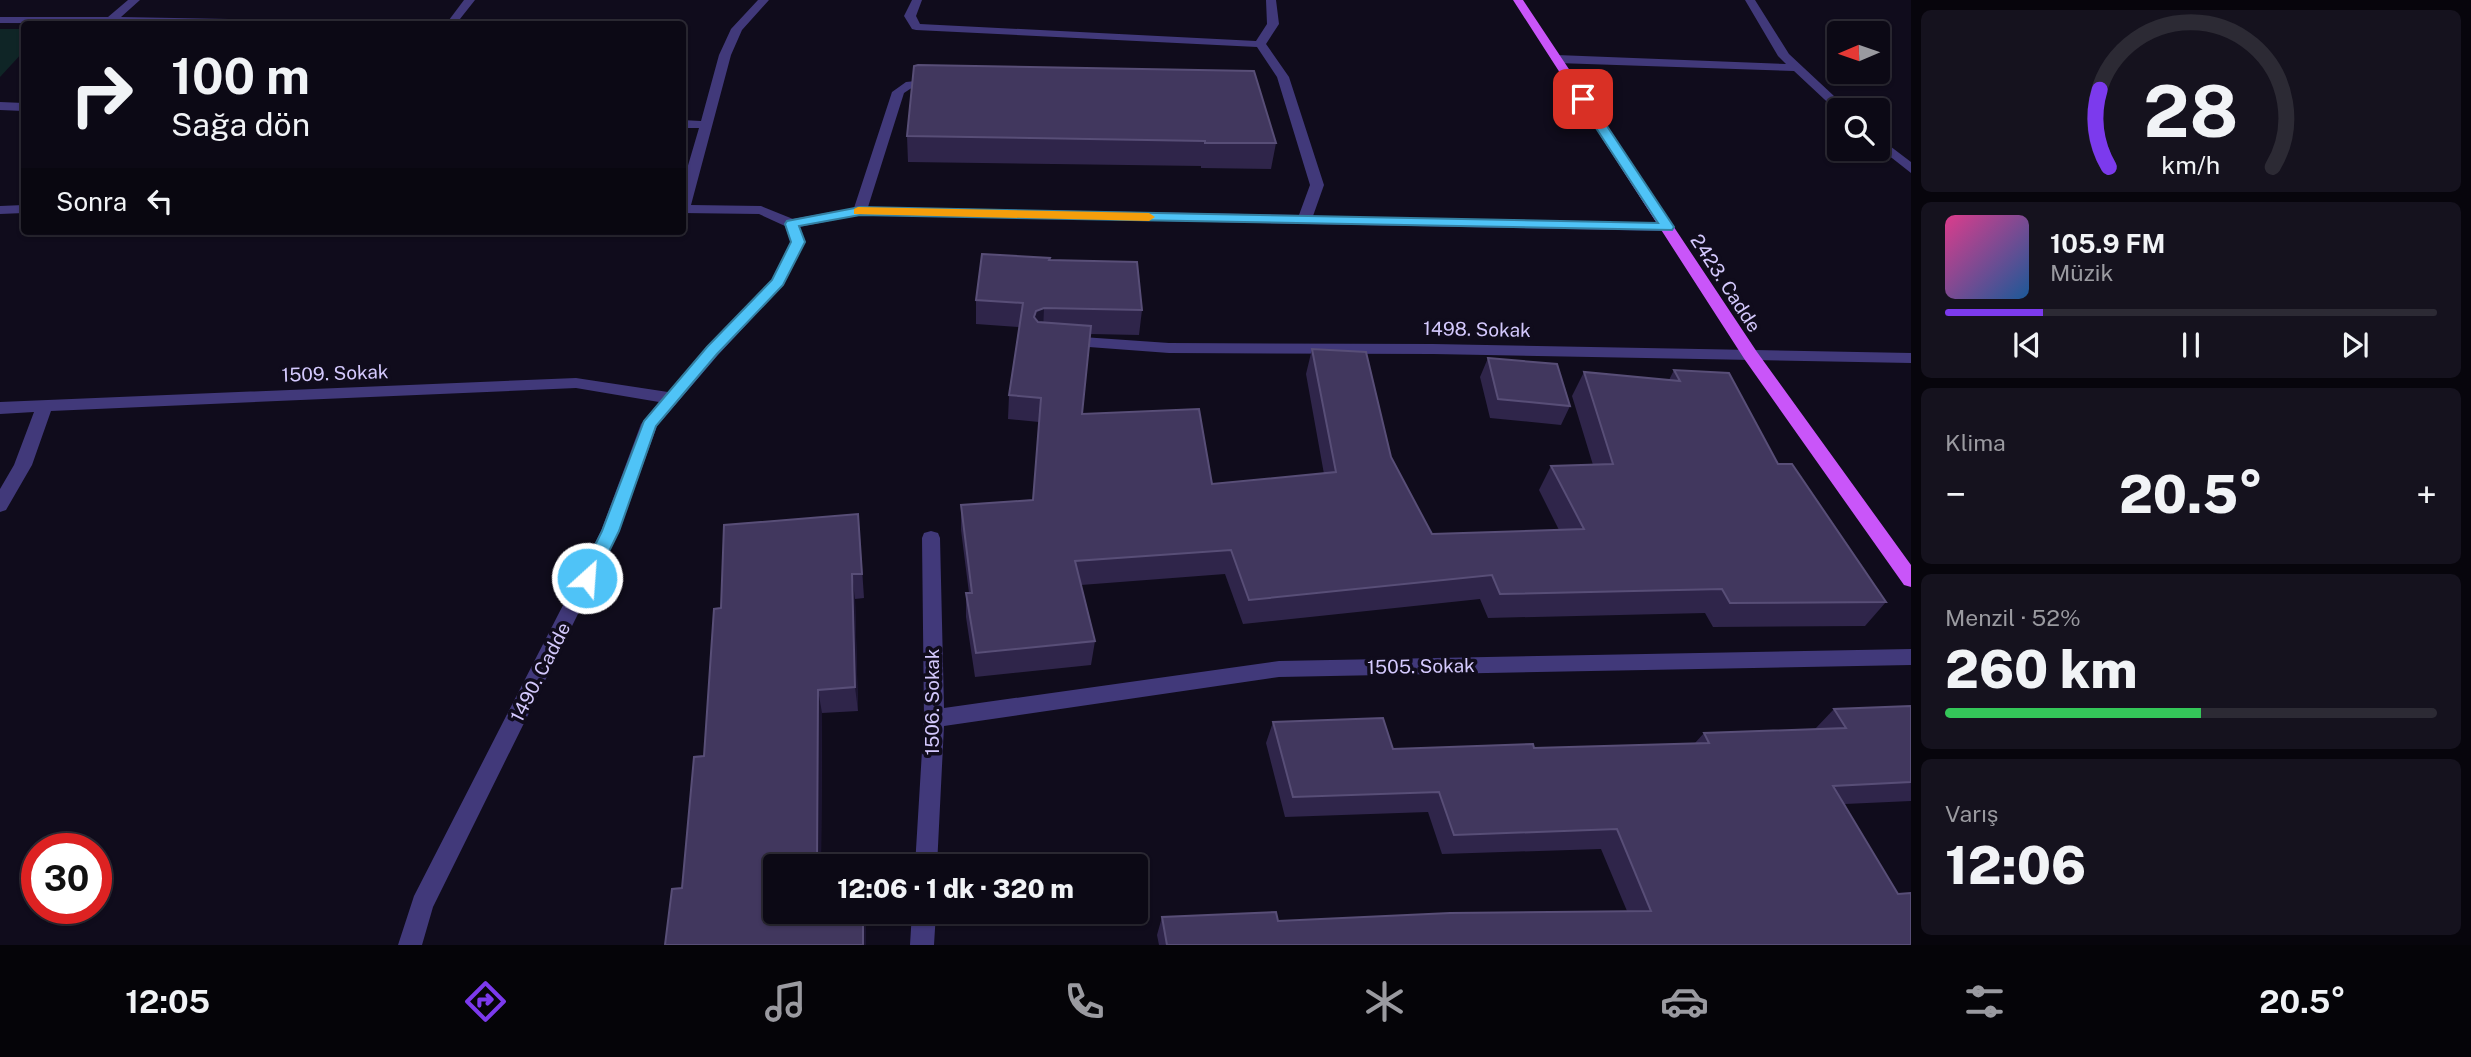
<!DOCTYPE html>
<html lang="tr">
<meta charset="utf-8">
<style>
:root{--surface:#0c0915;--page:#15121e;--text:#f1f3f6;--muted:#9a9aa0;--line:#2c2a34;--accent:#7c3aed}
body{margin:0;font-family:"Public Sans",sans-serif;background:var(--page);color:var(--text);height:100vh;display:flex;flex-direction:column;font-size:26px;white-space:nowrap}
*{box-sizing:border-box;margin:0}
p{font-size:23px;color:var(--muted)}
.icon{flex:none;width:38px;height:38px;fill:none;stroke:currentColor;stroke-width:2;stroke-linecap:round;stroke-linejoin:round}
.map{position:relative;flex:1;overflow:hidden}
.panel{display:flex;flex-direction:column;gap:10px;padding:10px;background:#07050c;width:560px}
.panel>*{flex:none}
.top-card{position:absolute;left:21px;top:21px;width:665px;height:214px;border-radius:7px;box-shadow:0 2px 5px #0004,0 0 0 2px var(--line);background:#0c0915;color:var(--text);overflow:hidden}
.needle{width:46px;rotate:268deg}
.fabs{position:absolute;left:1827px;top:21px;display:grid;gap:14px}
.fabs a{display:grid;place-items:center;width:63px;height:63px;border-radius:7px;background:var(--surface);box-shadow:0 2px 5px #0004,0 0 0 2px var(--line);font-size:35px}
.speed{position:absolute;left:21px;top:833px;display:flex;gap:14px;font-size:35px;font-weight:700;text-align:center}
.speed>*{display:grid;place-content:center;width:91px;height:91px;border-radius:50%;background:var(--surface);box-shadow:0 2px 5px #0004,0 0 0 2px var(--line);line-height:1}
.speed .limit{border:10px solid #d22;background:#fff;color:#111}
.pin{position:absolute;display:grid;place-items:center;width:60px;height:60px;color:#fff;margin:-30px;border-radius:14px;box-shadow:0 4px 10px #0006}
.me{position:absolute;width:77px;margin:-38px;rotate:26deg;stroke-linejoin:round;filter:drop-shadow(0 0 5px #0008)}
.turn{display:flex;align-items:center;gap:24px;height:147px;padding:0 35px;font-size:32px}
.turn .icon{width:91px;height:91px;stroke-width:2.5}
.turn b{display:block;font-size:49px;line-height:60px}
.then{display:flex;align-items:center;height:66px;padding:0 35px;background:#0003;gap:14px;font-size:26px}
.big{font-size:52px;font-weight:800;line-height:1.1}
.panel .card{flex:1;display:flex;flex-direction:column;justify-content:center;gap:10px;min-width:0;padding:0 24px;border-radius:10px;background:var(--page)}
.panel .dial{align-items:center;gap:0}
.dial svg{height:182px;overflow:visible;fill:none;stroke:var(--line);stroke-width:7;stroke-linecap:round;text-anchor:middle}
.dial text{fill:var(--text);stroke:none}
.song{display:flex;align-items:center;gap:21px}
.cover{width:84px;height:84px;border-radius:10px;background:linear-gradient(135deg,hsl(330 70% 55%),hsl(210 70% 35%))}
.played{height:7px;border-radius:4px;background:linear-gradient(90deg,var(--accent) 20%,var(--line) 20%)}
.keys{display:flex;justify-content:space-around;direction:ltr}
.heat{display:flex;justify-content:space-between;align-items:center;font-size:38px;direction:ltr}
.charge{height:10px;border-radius:5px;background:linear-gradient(90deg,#34c759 52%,var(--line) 0)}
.trip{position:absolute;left:763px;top:854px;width:385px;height:70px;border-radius:7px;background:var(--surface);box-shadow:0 2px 5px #0004,0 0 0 2px var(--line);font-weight:800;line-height:70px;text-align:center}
.tab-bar{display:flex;height:112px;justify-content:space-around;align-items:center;background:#050408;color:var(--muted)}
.tab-bar .icon{width:49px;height:49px}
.tab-bar .selected{color:var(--accent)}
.tab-bar b{font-size:32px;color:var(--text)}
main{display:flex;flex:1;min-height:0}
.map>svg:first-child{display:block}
.green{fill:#0f2526}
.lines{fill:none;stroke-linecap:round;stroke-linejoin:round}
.minor{fill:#41397a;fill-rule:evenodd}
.major{fill:#c955f9;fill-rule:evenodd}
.wall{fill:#2f254a}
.shaded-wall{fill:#1b1430}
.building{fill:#41375e;stroke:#584e77;stroke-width:2}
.route{fill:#4fc3f7;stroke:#337fa1;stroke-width:2}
.slow{fill:#f59e0b}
.labels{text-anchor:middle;stroke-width:7;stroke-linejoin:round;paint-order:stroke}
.street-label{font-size:19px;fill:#d4c9fd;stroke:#100c1c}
</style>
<main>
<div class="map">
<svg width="1911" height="945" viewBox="0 0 1911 945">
<rect width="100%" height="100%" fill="#100c1c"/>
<path class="green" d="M0,29H24V51L0,77Z"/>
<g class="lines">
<path class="minor" d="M128,0H140L121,17L333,21L339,24L0,23V17H108Z
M464,0H475L456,24H446Z
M758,0H769L742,30L731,55L691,205L761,206L793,219L854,208L892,92L906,82L935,79L939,80V86L913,87L904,93L868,207L1299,215L1310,185L1277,77L1257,47L916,30L912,29L904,16L912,0H922L916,16L920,24L1256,41L1267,24L1266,0H1276L1279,24L1266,44L1289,77L1324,185L1313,216L1667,223L1674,227L1667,231L860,215L799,227L805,242L783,285L718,355L657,426L619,531L433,907L422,945H398L414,896L601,531L641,424L659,402L576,388L51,411L32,465L6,510L0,512V489L14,465L34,412L0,414V402L576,378L668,392L772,280L791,242L785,226L759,214L682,213V186L699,128H682V120L701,121L719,55L731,29Z
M1745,0H1755L1789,54L1849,110H1839V113L1794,71L1557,63L1551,59L1557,55L1786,64L1778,56Z
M0,102L24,103V111L0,110Z
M1878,137L1911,162V173L1878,147Z
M24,205V213L0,214V206Z
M1068,336L1169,343L1433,344L1911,353V363L1433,354L1169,353L1062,345L1060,341Z
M931,531L938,533L940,538L944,708L1279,661L1911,649V665L1279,677L944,726L937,866H915L924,718L922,538L924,533Z
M912,912H936L934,945H910Z"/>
<path class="major" d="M1513,0H1523L1757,352L1911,565V587L1904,585L1745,360Z"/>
</g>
<path class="wall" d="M914,66L1276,143L1271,169L1201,168V166L908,162L907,136Z
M1049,260L1142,310L1139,335L1090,334L1082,414L1212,484L1324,474L1306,374L1312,349L1391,457L1432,534L1559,530L1539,490L1551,466L1593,465L1572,396L1584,372L1669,380L1674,370L1778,464L1886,602L1865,626L1713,627L1705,613L1488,618L1480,599L1243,624L1225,574L1081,585L1095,641L1091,665L975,677L966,617V593H969L961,530V505L1033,500L1039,422L1008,419L1009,395L1019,327L976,324V300Z
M1488,358L1570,406L1561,425L1490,418L1480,377Z
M860,538L864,598L855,599L858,711L822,713L821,866H775V912H866V945H665L682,888L704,756L721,608Z
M1911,706V801L1845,804L1911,945H1159L1157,935L1162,917L1278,921L1627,911L1601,849L1442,854L1428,812L1285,817L1266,743L1273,722L1393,749L1534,748L1695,743L1704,733L1815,729L1834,709Z"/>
<path class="shaded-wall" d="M1044,308L1043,332L1034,317L1036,311Z
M852,574L855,599L858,711L855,687Z
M818,690L822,713L821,866H817Z
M863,912H866V945H863Z"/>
<path class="building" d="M918,65L1254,71L1276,143H1205V141L907,136L914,66Z
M982,254L1050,258L1049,260L1137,262L1142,310L1044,308L1036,311L1034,317L1038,322L1091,326L1082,414L1199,409L1212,484L1336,472L1312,349L1366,352L1391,457L1432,534L1584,529L1551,466L1613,464L1584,372L1680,381L1674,370L1729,373L1778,464H1792L1886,602L1730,603L1722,589L1500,594L1492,575L1249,600L1231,550L1075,561L1095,641L976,653L966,593H972L961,505L1033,500L1041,398L1009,395L1023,303L976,300Z
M1488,358L1557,364L1570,406L1498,399Z
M858,514L862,574H852L855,687L818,690L817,866H775V912H863V945H665L672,889L682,888L694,757L704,756L714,609L721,608L724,525Z
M1911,706V782L1833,786L1898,894L1911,893V945H1167L1162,917L1276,912L1278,921L1450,913L1651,911L1617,829L1454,835L1439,792L1293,797L1273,722L1383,718L1393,749L1533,744L1534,748L1709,743L1704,733L1846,728L1834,709Z"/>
<path class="route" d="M1583,96L1589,99L1674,227L1672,230L860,215L799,226L805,242L783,285L717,354L656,426L619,531L596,578L593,582H581L579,578L602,531L644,421L707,347L772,280L791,242L785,224L787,221L860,207L1658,223L1577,99Z"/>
<path class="slow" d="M858,207L1149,213L1155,217L1149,221L854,214V209Z"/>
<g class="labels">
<g class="street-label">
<text transform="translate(1726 283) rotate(57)" y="7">2423. Cadde</text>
<text transform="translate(1477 329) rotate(1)" y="7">1498. Sokak</text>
<text transform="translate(335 373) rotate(-2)" y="7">1509. Sokak</text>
<text transform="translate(1421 666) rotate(-1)" y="7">1505. Sokak</text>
<text transform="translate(540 672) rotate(-63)" y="7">1490. Cadde</text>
<text transform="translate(932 702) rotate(-90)" y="7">1506. Sokak</text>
</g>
</g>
</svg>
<div class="fabs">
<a><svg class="needle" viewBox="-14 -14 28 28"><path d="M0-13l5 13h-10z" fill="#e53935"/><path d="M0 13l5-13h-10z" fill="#9a9aa0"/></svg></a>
<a><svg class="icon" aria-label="search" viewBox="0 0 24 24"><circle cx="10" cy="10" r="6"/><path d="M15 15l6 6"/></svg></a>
</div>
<div class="speed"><div class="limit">30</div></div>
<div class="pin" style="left:1583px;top:99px;background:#d93025"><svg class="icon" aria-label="arrive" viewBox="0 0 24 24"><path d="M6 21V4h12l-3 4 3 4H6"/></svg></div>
<svg class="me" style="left:587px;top:578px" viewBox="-20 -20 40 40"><circle r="17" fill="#4fc3f7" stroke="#fff" stroke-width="3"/><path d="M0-11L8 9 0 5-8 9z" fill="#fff"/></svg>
<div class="trip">12:06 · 1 dk · 320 m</div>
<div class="top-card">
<div class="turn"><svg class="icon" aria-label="right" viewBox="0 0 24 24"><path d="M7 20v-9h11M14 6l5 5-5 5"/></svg><div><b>100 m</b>Sağa dön</div></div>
<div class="then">Sonra<svg class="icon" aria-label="left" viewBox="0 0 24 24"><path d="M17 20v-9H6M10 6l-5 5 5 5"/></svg></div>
</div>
</div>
<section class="panel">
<div class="card dial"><svg viewBox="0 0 100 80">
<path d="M14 69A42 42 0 1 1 86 69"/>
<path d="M14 69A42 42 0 0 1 10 35" stroke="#7c3aed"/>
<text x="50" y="56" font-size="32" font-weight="700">28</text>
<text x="50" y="72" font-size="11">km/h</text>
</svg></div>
<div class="card">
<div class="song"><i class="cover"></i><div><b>105.9 FM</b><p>Müzik</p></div></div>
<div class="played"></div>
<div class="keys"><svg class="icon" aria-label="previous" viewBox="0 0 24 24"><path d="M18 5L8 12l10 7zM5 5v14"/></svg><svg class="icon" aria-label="pause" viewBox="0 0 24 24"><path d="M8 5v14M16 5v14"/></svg><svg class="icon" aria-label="next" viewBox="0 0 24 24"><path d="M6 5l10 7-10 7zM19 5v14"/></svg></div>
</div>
<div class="card"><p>Klima</p>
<div class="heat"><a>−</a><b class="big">20.5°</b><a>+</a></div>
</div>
<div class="card"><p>Menzil · 52%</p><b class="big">260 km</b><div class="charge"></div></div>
<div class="card"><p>Varış</p><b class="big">12:06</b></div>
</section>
</main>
<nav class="tab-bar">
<b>12:05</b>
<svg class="icon selected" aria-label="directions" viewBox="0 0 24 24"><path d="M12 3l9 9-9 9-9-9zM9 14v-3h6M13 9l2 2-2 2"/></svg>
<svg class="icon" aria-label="music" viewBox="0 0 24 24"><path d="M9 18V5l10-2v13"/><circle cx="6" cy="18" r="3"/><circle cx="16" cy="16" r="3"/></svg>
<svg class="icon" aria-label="phone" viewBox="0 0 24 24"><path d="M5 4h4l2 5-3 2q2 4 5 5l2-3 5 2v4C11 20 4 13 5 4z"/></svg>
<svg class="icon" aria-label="climate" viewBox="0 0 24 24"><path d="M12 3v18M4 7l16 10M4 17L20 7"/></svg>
<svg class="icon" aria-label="car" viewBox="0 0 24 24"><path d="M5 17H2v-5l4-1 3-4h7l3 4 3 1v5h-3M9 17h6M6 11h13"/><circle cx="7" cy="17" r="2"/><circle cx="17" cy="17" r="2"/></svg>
<svg class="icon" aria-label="filters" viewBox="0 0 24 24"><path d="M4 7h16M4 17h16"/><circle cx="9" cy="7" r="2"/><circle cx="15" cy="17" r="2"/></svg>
<b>20.5°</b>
</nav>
